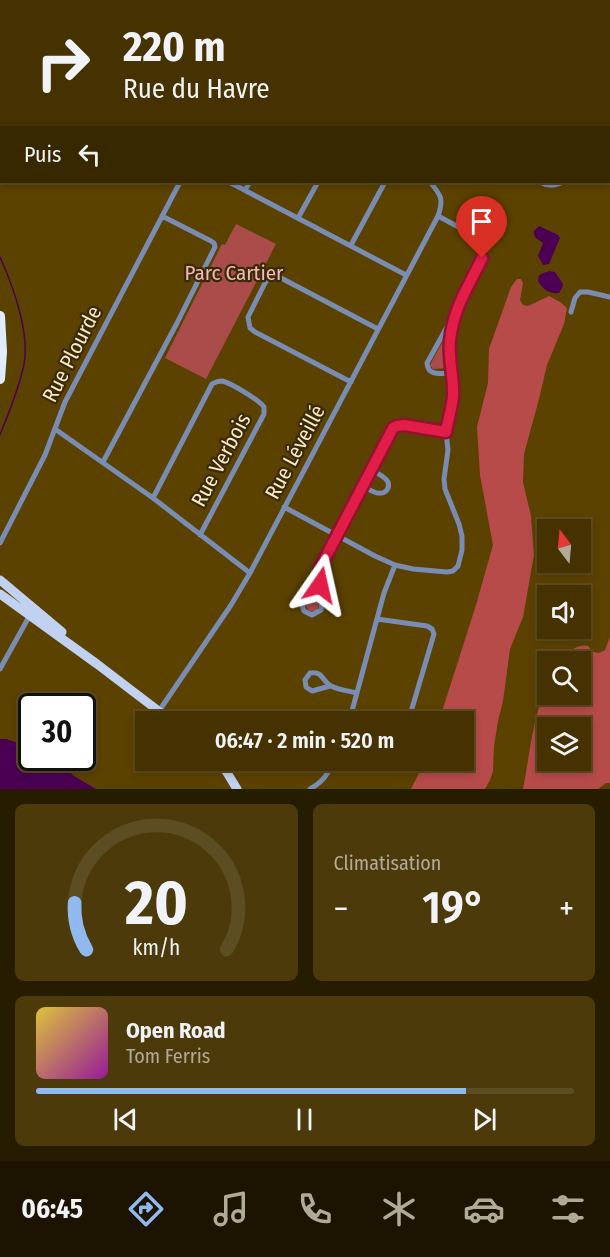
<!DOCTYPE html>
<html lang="fr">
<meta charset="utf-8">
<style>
:root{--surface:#453200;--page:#4c3a0a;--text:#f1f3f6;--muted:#b0aa99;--line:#5d4d22;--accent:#90b9f0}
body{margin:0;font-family:"Fira Sans Condensed",sans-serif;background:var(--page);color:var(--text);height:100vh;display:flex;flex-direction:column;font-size:22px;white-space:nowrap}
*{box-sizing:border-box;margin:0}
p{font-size:20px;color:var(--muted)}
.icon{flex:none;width:33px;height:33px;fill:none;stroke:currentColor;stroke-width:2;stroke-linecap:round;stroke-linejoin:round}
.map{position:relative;height:789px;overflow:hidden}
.sheet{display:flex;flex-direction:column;gap:15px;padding:15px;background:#261c00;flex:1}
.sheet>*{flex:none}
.hud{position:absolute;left:0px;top:0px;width:610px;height:183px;box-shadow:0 3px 9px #0003,0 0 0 2px var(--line);background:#453200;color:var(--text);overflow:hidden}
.needle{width:39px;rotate:344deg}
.buttons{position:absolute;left:537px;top:519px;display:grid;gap:12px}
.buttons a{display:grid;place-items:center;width:54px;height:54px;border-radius:0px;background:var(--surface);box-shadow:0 3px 9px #0003,0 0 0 2px var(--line);font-size:30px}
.speed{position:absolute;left:18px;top:693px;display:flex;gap:12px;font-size:30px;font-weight:700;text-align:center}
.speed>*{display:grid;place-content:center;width:78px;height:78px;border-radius:50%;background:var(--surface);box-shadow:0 3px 9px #0003,0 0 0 2px var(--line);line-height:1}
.speed .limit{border:3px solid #111;border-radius:9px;background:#fff;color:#111}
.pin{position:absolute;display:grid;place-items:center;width:51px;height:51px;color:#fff;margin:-62px -26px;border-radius:50% 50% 50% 0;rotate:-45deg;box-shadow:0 0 6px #0007}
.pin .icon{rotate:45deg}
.me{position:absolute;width:66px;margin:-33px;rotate:11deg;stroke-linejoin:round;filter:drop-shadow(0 0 4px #0008)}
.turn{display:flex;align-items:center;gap:21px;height:126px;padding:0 24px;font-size:27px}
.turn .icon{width:78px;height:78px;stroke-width:2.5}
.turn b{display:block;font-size:42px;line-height:51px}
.then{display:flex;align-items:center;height:57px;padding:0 24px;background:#0003;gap:12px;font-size:22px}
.big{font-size:45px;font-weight:600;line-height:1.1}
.sheet .widget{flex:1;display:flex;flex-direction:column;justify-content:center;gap:9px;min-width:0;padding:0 21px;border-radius:9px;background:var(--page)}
.sheet .dial{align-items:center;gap:0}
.dial svg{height:156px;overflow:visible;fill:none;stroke:var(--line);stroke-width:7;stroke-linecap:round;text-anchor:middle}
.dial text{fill:var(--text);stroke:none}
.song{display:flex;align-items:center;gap:18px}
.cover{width:72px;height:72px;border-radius:9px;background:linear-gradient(135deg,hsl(50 70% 55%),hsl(300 70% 35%))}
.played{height:6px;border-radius:3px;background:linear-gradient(90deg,var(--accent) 80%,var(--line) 80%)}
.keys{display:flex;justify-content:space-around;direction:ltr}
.heat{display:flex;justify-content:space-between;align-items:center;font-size:33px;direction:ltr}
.sheet .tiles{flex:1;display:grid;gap:15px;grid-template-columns:1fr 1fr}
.widget:last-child{grid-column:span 2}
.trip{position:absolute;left:135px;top:711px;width:339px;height:60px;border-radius:0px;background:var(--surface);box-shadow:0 3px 9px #0003,0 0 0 2px var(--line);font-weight:600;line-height:60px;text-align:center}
.tab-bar{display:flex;height:96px;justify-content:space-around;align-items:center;background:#1c1400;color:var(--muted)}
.tab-bar .icon{width:42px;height:42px}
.tab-bar .current{color:var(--accent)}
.tab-bar b{font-size:27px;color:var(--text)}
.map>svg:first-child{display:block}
.green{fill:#aa4c4a}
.forest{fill:#b64b4a;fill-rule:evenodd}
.water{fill:#4b0053}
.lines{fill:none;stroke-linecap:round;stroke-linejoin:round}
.stream{stroke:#4b0053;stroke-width:1.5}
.street{stroke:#798db4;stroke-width:5}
.primary{stroke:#c1d1f1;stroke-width:9}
.highway{stroke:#e2ecff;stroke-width:10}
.route-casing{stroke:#92132f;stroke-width:15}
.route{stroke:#e11d48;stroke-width:10}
.labels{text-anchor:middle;stroke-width:4.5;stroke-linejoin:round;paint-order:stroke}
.park-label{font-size:21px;fill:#f3b9b5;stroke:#392a0a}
.street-label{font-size:21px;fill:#fce9c5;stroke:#392a0a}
</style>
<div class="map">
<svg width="610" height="789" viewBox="0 0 610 789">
<rect width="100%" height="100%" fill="#5c4200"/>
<path class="green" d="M236,224L276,244L206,379L165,358L222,244L225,245Z
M447,336V368L433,369L430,365L445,337Z
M316,586C317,592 320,599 319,605C315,621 293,605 316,586Z"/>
<path class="forest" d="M517,279H521L523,283L520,300L523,305L528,306L549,296L560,302L567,308L564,324L547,365L539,399L524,454L523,482L531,516L534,555L523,617L510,649L503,701L498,721L494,746L493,771L490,780L485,789H411L425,761L464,760V722L439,721L476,605L493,545L480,475L477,427L488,383L489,349L511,287Z
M610,637V783H606L598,789H523C530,754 532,719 547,686L548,694H580V662L562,661C567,653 577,643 588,646L593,652L599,653L605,650ZM548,728H580V760H548Z"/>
<path class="water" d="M539,226L558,235L560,238L549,264L543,265L538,256L543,243C539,239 533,239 534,231Z
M549,271L555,272L563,284L562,288L559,293C549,294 542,289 538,281L539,275Z
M0,739H6L31,747L32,758H53L57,760L74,776L96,789H0Z"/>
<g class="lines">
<path class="stream" d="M0,257C13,286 30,333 24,364C19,389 9,412 0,435"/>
<path class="street" d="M434,0L437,2
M273,2L274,0
M609,57L610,55
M229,182L406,275
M540,182C548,187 555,186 563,182
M245,190L250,182
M298,218L318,182
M351,245L385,182
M571,312L575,298L580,292H588L610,297
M451,373C441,373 428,377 427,363L452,318
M351,382L255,332L250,328L248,317L265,283C270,276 273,276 281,278L378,329
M55,429L153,498L250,573
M103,462L177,323L215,247L214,243L211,241L162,216
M363,486C369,490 380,497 386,491C389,488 389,485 388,482C385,476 376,473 371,470
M153,498L212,384C216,382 217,381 222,381C231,383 259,400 264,407V414L200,535
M284,507L375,556L395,565L413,569L447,572L453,571L458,566L462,550V536L459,524L445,489L444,479L448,450L446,432L453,395L450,341L454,320L459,303L481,261L486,246L483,240L479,238L438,216
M0,543L45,455L65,402L180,182
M320,568C319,582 324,597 321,610L312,615L304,611L301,602L303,597L320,568L393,428L397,426L404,425L446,432
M377,619L427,626L432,629L434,634L408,722
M0,669L30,615
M330,686L312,691L306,687L305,680L310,673C324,671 321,681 331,686C339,690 349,691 357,693
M159,711L231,605L250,573L438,216C444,199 441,195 430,182
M349,722L384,593L395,565
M310,789C323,782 328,774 334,760"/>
<path class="primary" d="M0,580L62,632
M0,594L97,664L173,722
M218,760L226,771L237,789"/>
<path class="highway" d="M0,316L2,352L0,379"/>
</g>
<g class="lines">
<defs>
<path id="route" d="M320,585V568L393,428L397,426L404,425L446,432C448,420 452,408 453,396C454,377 448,359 450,340C454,306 468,288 482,258"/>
</defs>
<use href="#route" class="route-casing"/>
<use href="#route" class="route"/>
</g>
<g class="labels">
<g class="park-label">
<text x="234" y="280">Parc Cartier</text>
</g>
<g class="street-label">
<text transform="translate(72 354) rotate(-63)" y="7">Rue Plourde</text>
<text transform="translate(295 452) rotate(-62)" y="7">Rue Léveillé</text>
<text transform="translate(221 460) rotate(-62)" y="7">Rue Verbois</text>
</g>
</g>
</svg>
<div class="buttons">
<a><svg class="needle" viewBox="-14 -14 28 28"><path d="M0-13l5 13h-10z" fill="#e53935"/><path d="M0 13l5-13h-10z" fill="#b0aa99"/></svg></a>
<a><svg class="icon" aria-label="sound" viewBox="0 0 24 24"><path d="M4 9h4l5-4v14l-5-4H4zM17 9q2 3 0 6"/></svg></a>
<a><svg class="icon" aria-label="search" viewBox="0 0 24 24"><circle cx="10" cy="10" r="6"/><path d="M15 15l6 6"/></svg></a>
<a><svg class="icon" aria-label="layers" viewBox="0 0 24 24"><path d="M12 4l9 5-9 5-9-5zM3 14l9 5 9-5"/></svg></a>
</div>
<div class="speed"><div class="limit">30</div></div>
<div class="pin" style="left:482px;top:258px;background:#d93025"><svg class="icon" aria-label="arrive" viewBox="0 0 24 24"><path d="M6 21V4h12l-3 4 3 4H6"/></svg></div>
<svg class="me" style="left:320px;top:585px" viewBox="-20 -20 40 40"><path d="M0-17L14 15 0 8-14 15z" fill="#e11d48" stroke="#fff" stroke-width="4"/></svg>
<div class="trip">06:47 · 2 min · 520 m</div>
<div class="hud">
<div class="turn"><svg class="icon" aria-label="right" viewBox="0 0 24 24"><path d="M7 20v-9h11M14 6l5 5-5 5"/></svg><div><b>220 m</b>Rue du Havre</div></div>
<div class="then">Puis<svg class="icon" aria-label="left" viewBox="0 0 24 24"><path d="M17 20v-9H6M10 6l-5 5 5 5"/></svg></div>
</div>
</div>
<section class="sheet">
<div class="tiles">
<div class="widget dial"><svg viewBox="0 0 100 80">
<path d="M14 69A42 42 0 1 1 86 69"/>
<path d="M14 69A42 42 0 0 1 8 45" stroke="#90b9f0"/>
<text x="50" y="56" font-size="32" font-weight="700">20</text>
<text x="50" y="72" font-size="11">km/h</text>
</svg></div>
<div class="widget"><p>Climatisation</p>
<div class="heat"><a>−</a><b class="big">19°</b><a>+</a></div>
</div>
<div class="widget">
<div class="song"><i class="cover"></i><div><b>Open Road</b><p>Tom Ferris</p></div></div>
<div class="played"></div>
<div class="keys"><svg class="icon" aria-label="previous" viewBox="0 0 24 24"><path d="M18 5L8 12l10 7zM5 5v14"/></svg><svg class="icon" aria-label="pause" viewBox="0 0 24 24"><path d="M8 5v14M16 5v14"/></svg><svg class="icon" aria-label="next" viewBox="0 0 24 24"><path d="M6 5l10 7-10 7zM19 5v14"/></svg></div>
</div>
</div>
</section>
<nav class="tab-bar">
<b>06:45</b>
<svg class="icon current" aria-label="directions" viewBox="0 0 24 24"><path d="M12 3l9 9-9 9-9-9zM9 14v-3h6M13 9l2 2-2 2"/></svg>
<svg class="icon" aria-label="music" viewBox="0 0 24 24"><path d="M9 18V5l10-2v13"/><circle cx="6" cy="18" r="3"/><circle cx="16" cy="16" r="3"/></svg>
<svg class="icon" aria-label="phone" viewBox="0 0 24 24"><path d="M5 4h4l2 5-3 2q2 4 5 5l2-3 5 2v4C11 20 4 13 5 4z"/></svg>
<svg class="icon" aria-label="climate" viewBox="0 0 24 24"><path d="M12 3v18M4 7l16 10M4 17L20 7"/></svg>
<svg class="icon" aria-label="car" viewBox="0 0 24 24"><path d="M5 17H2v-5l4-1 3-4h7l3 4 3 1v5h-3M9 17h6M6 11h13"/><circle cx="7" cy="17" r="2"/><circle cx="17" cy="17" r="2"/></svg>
<svg class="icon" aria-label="filters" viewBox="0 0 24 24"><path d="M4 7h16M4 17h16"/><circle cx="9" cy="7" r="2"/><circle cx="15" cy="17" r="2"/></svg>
</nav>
